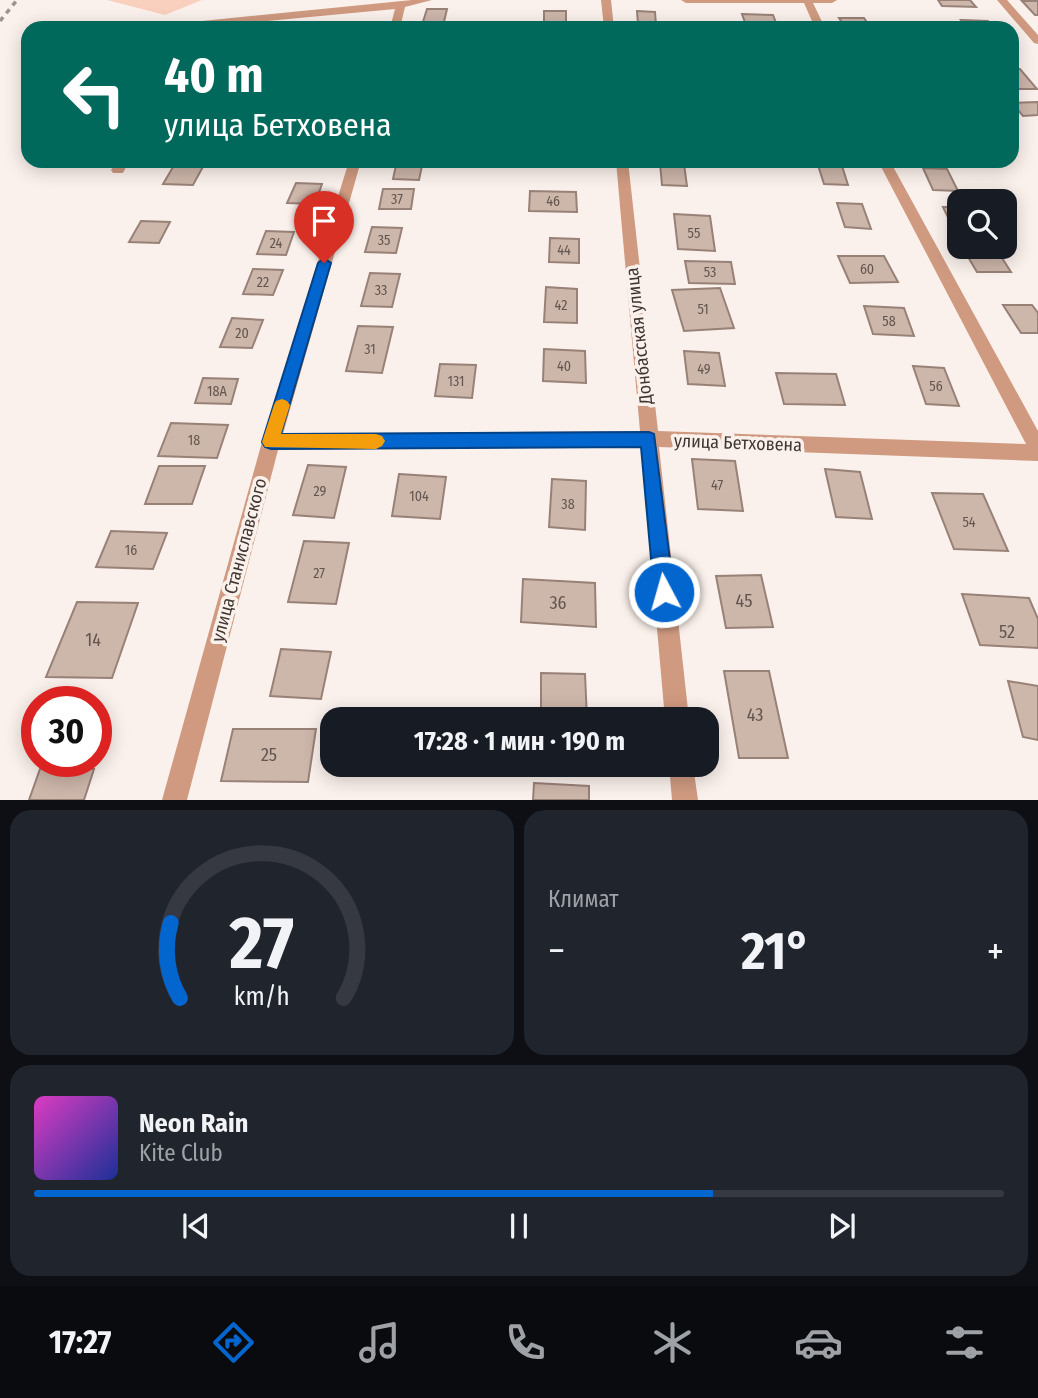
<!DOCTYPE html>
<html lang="ru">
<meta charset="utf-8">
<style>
:root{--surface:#171b24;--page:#20242c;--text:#f1f3f6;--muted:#9ea1a6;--line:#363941;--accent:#0365ce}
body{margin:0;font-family:"Fira Sans Condensed",sans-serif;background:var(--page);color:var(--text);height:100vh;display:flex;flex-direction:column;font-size:26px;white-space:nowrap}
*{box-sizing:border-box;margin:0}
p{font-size:23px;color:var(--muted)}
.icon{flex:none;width:38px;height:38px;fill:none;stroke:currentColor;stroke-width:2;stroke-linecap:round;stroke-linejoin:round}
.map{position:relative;height:800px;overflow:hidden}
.panel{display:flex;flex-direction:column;gap:10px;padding:10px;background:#0d0f14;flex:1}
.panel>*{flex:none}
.top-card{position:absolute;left:21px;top:21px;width:998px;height:147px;border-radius:21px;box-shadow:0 4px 18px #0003;background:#00695c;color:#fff;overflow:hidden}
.tools{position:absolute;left:947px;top:189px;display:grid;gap:14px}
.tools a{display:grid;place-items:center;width:70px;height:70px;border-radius:14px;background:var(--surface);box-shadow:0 4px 18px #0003;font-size:35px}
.speed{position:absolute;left:21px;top:686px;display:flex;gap:14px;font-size:35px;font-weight:700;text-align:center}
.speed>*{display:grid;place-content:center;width:91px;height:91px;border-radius:50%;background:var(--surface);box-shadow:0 4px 18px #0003;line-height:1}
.speed .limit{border:10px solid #d22;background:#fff;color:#111}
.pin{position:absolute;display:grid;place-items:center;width:60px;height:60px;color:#fff;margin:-72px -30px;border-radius:50% 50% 50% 0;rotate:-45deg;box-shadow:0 0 7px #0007}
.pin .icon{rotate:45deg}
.me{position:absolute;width:77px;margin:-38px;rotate:354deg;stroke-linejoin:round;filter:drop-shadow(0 0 5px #0008)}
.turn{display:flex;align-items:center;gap:24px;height:147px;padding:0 28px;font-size:32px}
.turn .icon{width:91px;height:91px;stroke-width:2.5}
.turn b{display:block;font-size:49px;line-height:60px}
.big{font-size:52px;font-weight:700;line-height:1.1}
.panel .tile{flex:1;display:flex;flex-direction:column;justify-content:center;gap:10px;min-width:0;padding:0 24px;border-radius:21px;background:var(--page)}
.panel .dial{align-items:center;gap:0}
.dial svg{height:182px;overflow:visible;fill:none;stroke:var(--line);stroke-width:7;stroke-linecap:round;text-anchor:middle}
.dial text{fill:var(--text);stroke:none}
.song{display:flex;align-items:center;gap:21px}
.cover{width:84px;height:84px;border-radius:10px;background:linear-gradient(135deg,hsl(310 70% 55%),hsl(230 70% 35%))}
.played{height:7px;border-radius:4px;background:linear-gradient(90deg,var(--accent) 70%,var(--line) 70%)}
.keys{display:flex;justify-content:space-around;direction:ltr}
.heat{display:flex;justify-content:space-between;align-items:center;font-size:38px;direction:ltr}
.panel .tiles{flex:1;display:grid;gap:10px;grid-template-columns:1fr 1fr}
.tile:last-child{grid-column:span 2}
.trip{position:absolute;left:320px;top:707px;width:399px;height:70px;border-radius:21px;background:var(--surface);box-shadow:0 4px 18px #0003;font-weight:700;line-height:70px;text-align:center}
.tabs{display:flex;height:112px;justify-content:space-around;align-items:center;background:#090b0e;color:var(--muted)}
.tabs .icon{width:49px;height:49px}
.tabs .selected{color:var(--accent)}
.tabs b{font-size:32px;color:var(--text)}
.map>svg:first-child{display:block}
.green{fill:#f9d0bd}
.building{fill:#cdb6aa;stroke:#988177;stroke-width:2}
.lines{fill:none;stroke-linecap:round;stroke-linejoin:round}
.minor{fill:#cf9a80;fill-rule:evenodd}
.rail{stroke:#9d938e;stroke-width:3.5;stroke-dasharray:5 5;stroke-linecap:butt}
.route{fill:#0365ce;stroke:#024286;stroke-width:2}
.slow{fill:#f59e0b}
.labels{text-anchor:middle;stroke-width:7;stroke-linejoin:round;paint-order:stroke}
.number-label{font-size:14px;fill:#635650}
.street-label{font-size:18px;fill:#403632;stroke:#fbf1ec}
.near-number-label{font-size:18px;fill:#635650}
</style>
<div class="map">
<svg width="1038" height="800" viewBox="0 0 1038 800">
<rect width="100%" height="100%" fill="#fbf1ec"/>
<path class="green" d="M107,0H202L165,15Z"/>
<path class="building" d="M938,0H970L976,7L942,6Z
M1022,1H1038V15H1035Z
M427,9H447L443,26L422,25Z
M544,11H566V28L544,27Z
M637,11L655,12L656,25L638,24Z
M742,14L773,15L778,28H747Z
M839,18H864L871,28H846Z
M961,20L988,21L993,28H967Z
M1012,69H1020L1037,89H1012Z
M1038,102V115L1023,116L1012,103Z
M397,161H423L419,180L393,179Z
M176,162L205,163L193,185L163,184Z
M817,162L841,163L848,185L824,184Z
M660,163L684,164L687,186L662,185Z
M923,168L947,169L958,191L933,190Z
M296,183L322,184L315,204L287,203Z
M383,189H414L411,209H379Z
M530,191L576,192L577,212L529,211Z
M837,203L862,204L871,229L845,227Z
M943,207H959V231L954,230Z
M674,214L710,216L715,251L678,249Z
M141,221L170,222L159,243L129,242Z
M372,227L402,228L396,253L365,252Z
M266,231L294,232L286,255L257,254Z
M550,238L579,239V263L549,262Z
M962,247H995L1011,272H977Z
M838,256H884L898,282L850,283Z
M685,261L731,262L735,284L689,283Z
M253,269L283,270L273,295L243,294Z
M370,273L400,274L392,307L361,306Z
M546,287L577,289V323L544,322Z
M720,288L734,328L684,331L672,290Z
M1003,305H1032L1038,313V333H1021Z
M864,306L904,308L914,336L873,334Z
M232,318L263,320L252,348L220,347Z
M358,326L393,327L382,373L346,371Z
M544,349L585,351L586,383L543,381Z
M684,351L719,353L725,386L688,384Z
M440,364L476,365L472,398L435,396Z
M913,366L944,368L959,406L926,404Z
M776,373L836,374L845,405L784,404Z
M203,378L238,379L231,404L195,403Z
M171,423L228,425L217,458L158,456Z
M692,459L735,461L743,511L698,509Z
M308,465L346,467L334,518L293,515Z
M159,466H205L192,504H145Z
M825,469L860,472L872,519L836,517Z
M399,474L446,477L440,519L392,516Z
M552,479L586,481L585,530L549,527Z
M932,493L983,494L1008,551L954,549Z
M111,531L167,533L153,569L96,567Z
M304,541L349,543L336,604L288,602Z
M761,575L773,627L726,628L716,576Z
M523,579L595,583L596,627L521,622Z
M962,594L1029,598L1038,619V648L980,645Z
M77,602L138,603L112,678L46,677Z
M281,649L331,652L321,699L270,696Z
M724,671H769L788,758H739Z
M541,673L585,674L587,719H541Z
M1008,681L1038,686V740L1023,737Z
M233,729H316L308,782L221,781Z
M40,769H94L84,800H29Z
M534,783L589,786V800H533Z"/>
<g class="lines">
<path class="minor" d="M412,0H432L405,7L400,28H390L395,9L194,28H157L162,25Z
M601,0H611L614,28H604Z
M681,0H837L832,3H813L825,28H815L804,3H686Z
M997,0H1007L1038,35V44L1034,43Z
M117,161H129L123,173H113L111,170Z
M349,161H361L283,434L640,431L616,161H628L658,431L1026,444L878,161H890L1038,431V461L659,447L689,719H665L641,447L278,450L187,800H162L262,442Z
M669,765H693L698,800H672Z"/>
<path class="rail" d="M0,21L17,0"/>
</g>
<path class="route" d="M324,258L331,263L281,434L649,432L654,434L674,592L671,599L664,602L657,599L654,592L641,447L271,449L265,447L262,442L318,263Z"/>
<path class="slow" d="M282,399L287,401L290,405L281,434H376L382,436L385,441L382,446L376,449L265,447L262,442L274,405L276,401Z"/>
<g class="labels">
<g class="number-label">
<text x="397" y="204">37</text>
<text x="553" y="206">46</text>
<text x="694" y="238">55</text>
<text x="384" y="245">35</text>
<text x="276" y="248">24</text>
<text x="564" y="255">44</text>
<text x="867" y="274">60</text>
<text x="710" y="277">53</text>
<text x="263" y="287">22</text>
<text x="381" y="295">33</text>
<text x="561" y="310">42</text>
<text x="703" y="314">51</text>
<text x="889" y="326">58</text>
<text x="242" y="338">20</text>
<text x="370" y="354">31</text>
<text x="564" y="371">40</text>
<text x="704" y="374">49</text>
<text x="456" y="386">131</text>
<text x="936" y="391">56</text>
<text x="217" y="396">18А</text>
<text x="194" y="445">18</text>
<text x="717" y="490">47</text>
<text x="320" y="496">29</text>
<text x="419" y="501">104</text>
<text x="568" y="509">38</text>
<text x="969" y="527">54</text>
<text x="131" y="555">16</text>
<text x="319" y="578">27</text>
</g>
<g class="street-label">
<text transform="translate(639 336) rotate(-96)" y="6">Донбасская улица</text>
<text transform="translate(738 443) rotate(2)" y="6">улица Бетховена</text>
<text transform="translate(239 560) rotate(-75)" y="6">улица Станиславского</text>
</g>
<g class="near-number-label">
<text x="744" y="607">45</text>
<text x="558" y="609">36</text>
<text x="1007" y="638">52</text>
<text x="93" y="646">14</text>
<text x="755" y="721">43</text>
<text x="269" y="761">25</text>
</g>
</g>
</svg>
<div class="tools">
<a><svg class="icon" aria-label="search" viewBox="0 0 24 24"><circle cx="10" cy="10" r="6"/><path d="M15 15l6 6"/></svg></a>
</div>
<div class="speed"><div class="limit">30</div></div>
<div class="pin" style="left:324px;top:263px;background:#d93025"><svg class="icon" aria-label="arrive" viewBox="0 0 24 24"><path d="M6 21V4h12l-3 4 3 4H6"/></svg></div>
<svg class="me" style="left:664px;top:592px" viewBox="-20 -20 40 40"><circle r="17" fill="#0365ce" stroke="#fff" stroke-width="3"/><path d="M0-11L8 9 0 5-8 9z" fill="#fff"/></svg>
<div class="trip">17:28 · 1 мин · 190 m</div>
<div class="top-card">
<div class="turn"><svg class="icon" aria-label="left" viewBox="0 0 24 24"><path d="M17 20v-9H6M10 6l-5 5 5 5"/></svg><div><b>40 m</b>улица Бетховена</div></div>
</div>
</div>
<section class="panel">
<div class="tiles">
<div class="tile dial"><svg viewBox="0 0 100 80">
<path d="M14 69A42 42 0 1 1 86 69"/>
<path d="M14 69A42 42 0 0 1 10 36" stroke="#0365ce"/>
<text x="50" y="56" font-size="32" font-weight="700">27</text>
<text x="50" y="72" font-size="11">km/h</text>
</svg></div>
<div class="tile"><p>Климат</p>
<div class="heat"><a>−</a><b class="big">21°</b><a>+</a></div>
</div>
<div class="tile">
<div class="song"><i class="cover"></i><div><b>Neon Rain</b><p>Kite Club</p></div></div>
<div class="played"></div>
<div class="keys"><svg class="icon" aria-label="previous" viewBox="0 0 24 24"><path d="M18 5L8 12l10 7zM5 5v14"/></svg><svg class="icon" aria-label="pause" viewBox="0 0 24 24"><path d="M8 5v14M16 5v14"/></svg><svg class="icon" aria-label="next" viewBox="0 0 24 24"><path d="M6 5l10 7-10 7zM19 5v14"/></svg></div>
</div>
</div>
</section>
<nav class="tabs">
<b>17:27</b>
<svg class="icon selected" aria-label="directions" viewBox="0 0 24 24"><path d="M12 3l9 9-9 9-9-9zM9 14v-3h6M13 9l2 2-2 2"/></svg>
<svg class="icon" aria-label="music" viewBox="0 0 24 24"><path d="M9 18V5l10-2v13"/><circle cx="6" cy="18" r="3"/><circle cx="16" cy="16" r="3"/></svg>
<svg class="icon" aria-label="phone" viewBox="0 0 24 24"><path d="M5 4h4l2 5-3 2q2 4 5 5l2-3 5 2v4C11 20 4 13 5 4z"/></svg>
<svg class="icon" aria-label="climate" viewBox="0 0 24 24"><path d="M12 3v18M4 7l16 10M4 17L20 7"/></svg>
<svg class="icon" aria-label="car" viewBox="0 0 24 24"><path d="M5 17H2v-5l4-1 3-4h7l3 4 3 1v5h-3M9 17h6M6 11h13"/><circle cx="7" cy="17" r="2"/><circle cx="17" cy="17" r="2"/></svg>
<svg class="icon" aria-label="filters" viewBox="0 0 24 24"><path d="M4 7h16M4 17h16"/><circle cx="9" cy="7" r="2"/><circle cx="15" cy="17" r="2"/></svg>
</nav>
